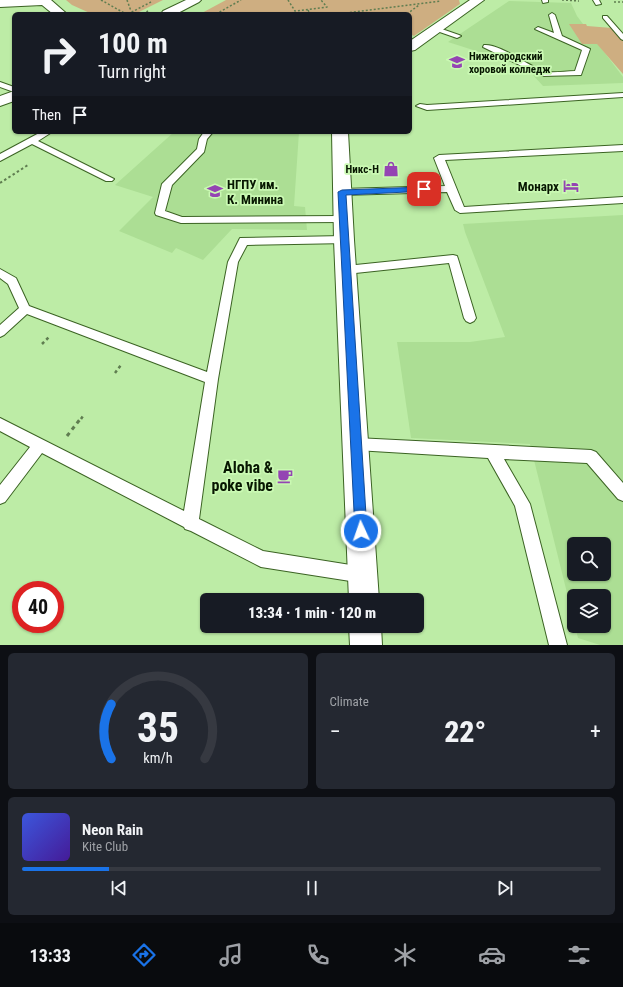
<!DOCTYPE html>
<meta charset="utf-8">
<style>
:root{--surface:#171b24;--page:#242831;--text:#f1f3f6;--muted:#9ea1a6;--line:#363941;--accent:#1a73e8}
body{margin:0;font-family:"Roboto Condensed",sans-serif;background:var(--page);color:var(--text);height:100vh;display:flex;flex-direction:column;font-size:15px;white-space:nowrap}
*{box-sizing:border-box;margin:0}
p{font-size:13px;color:var(--muted)}
.icon{flex:none;width:22px;height:22px;fill:none;stroke:currentColor;stroke-width:2;stroke-linecap:round;stroke-linejoin:round}
.map{position:relative;height:645px;overflow:hidden}
.panel{display:flex;flex-direction:column;gap:8px;padding:8px;background:#0d0f14;flex:1}
.panel>*{flex:none}
.hud{position:absolute;left:12px;top:12px;width:400px;height:122px;border-radius:6px;box-shadow:0 1px 3px #0004;background:#171b24;color:var(--text);overflow:hidden}
.controls{position:absolute;left:567px;top:537px;display:grid;gap:8px}
.controls a{display:grid;place-items:center;width:44px;height:44px;border-radius:6px;background:var(--surface);box-shadow:0 1px 3px #0004;font-size:20px}
.speed{position:absolute;left:12px;top:581px;display:flex;gap:8px;font-size:20px;font-weight:700;text-align:center}
.speed>*{display:grid;place-content:center;width:52px;height:52px;border-radius:50%;background:var(--surface);box-shadow:0 1px 3px #0004;line-height:1}
.speed .limit{border:6px solid #d22;background:#fff;color:#111}
.pin{position:absolute;display:grid;place-items:center;width:34px;height:34px;color:#fff;margin:-17px;border-radius:8px;box-shadow:0 2px 6px #0006}
.me{position:absolute;width:44px;margin:-22px;rotate:357deg;stroke-linejoin:round;filter:drop-shadow(0 0 3px #0008)}
.turn{display:flex;align-items:center;gap:14px;height:84px;padding:0 20px;font-size:18px}
.turn .icon{width:52px;height:52px;stroke-width:2.5}
.turn b{display:block;font-size:28px;line-height:34px}
.then{display:flex;align-items:center;height:38px;padding:0 20px;background:#0003;gap:8px;font-size:15px}
.big{font-size:30px;font-weight:800;line-height:1.1}
.panel .tile{flex:1;display:flex;flex-direction:column;justify-content:center;gap:6px;min-width:0;padding:0 14px;border-radius:6px;background:var(--page)}
.panel .dial{align-items:center;gap:0}
.dial svg{height:104px;overflow:visible;fill:none;stroke:var(--line);stroke-width:7;stroke-linecap:round;text-anchor:middle}
.dial text{fill:var(--text);stroke:none}
.song{display:flex;align-items:center;gap:12px}
.cover{width:48px;height:48px;border-radius:6px;background:linear-gradient(135deg,hsl(230 70% 55%),hsl(260 70% 35%))}
.played{height:4px;border-radius:2px;background:linear-gradient(90deg,var(--accent) 15%,var(--line) 15%)}
.keys{display:flex;justify-content:space-around;direction:ltr}
.heat{display:flex;justify-content:space-between;align-items:center;font-size:22px;direction:ltr}
.panel .tiles{flex:1;display:grid;gap:8px;grid-template-columns:1fr 1fr}
.tile:last-child{grid-column:span 2}
.trip{position:absolute;left:200px;top:593px;width:224px;height:40px;border-radius:6px;background:var(--surface);box-shadow:0 1px 3px #0004;font-weight:800;line-height:40px;text-align:center}
.tabs{display:flex;height:64px;justify-content:space-around;align-items:center;background:#090b0e;color:var(--muted)}
.tabs .icon{width:28px;height:28px}
.tabs .current{color:var(--accent)}
.tabs b{font-size:18px;color:var(--text)}
.map>svg:first-child{display:block}
.built{fill:#acde94;fill-rule:evenodd}
.green{fill:#ceae81}
.lines{fill:none;stroke-linecap:round;stroke-linejoin:round}
.service-casing{stroke:#3b6323;stroke-width:2}
.tertiary-casing{stroke:#3b6323;stroke-width:2}
.secondary-casing{stroke:#3b6323;stroke-width:2}
.path-far3{stroke:#5f7d50;stroke-width:1.5;stroke-dasharray:2 2;stroke-linecap:butt}
.path-far2{stroke:#5f7d50;stroke-width:2;stroke-dasharray:2.5 2.5;stroke-linecap:butt}
.path-far1{stroke:#5f7d50;stroke-width:2.5;stroke-dasharray:3 3;stroke-linecap:butt}
.path{stroke:#5f7d50;stroke-width:3;stroke-dasharray:4 4;stroke-linecap:butt}
.service{fill:#fff;fill-rule:evenodd}
.tertiary{fill:#fff;fill-rule:evenodd}
.secondary{fill:#fff;fill-rule:evenodd}
.route{fill:#1a73e8;stroke:#114b97}
.labels{text-anchor:middle;stroke-width:3.5;stroke-linejoin:round;paint-order:stroke}
.far-poi-label{font-size:11px;font-weight:bold;fill:#071701;stroke:#caf9b3;text-anchor:start}
.poi-label{font-size:13px;font-weight:bold;fill:#071701;stroke:#caf9b3;text-anchor:start}
.near-poi-label{font-size:16px;font-weight:bold;fill:#071701;stroke:#caf9b3;text-anchor:end}
</style>
<div class="map">
<svg width="623" height="645" viewBox="0 0 623 645">
<rect width="100%" height="100%" fill="#bdeca6"/>
<path class="built" d="M509,1L571,3L577,16L623,77V83L543,86L522,63L498,58L448,42Z
M174,132H299L294,206L305,207L307,230L232,229L203,260L176,248L172,253L119,231L153,197L115,185Z
M623,215V645H600L578,638L575,626H604V596H574V621L530,444L411,438L397,342H470L505,337L465,232L463,224ZM574,544H604V574H574Z"/>
<path class="green" d="M66,0H163L135,14H92L72,5Z
M226,0H459L460,4L414,36L410,34V14H200Z
M569,24H586L587,26L612,28L623,41V74L597,44H582Z"/>
<g class="lines">
<defs>
<path id="service" d="M542,0H548V2L543,3Z
M593,0H599L601,4L596,5Z
M552,13L555,15L562,36L590,49L581,75L542,76L483,47L484,45C500,43 532,69 547,72C556,73 566,71 575,71L582,50L535,29L538,27L554,33L549,15Z
M603,16H607L623,34V40L621,39L603,18Z
M436,27L459,35L461,36L457,38L434,30V28Z
M0,82L14,87V92L0,87Z
M623,93V97L427,110L416,106L420,104L427,105Z
M41,132H52L38,141L114,179L112,181H106L32,144L0,161V154Z
M204,132H213L207,139L204,152L172,185L165,211L182,217L344,216L349,219L344,222L181,223L156,215L155,213L162,184L197,149L199,139Z
M623,145V151L445,160L464,207L623,197V203L460,213L455,210L447,192L342,195L337,192L342,189L445,186L434,158L439,155Z
M344,236L348,237L349,240L348,243L247,245L238,262L218,379L199,519L263,551L363,567L369,569L371,575L369,581L363,583L261,567L191,531L185,529L184,527L42,453L5,502L0,504V485L30,447L0,431V418L184,511L205,382L27,314L4,335L0,337V325L19,308L8,284L0,278V269L16,278L29,306L207,372L228,262L240,238Z
M453,255L457,256L458,259L476,318L474,321L470,323L466,321L464,318L449,263L346,274L342,273L340,270L342,267L346,266Z
M356,438L591,450L596,452L623,483V501L618,499L587,463L504,459L530,504L567,645H549L515,506L488,458L356,450L351,448L349,444L351,440Z"/>
<path id="tertiary" d="M0,0H51L67,14H53L42,5L0,7Z
M470,0H484L415,50L410,51V41Z
M332,132H348L354,240L379,600H349L334,240Z
M349,626H381L382,645H350Z"/>
<path id="secondary" d="M186,0H201L199,2L176,14H161L163,11Z
M14,91V101L0,106V96Z"/>
</defs>
<use href="#service" class="service-casing"/>
<use href="#tertiary" class="tertiary-casing"/>
<use href="#secondary" class="secondary-casing"/>
<path class="path-far3" d="M101,0L126,14
M127,0L131,11
M288,0L295,11L327,7L321,0
M562,0L579,1
M614,2H623
M308,10L310,14
M128,14L151,2
M143,14L148,11
M216,14L241,0
M338,14L441,1
M407,14L419,5"/>
<path class="path-far2" d="M0,183L28,165"/>
<path class="path-far1" d="M42,344L49,337
M115,373L121,365
M81,419L83,416"/>
<path class="path" d="M67,436L81,418"/>
<use href="#service" class="service"/>
<use href="#tertiary" class="tertiary"/>
<use href="#secondary" class="secondary"/>
</g>
<path class="route" d="M424,187L427,188V191L346,195L367,531L365,535L361,537L357,535L355,531L338,192L342,190Z"/>
<defs>
<symbol id="university-bare" viewBox="-9 -9 18 18"><path d="M0-5L7-2L0 1L-7-2ZM-4 1L0 2.5L4 1V4Q0 6-4 4Z" fill="#9444b3" stroke="#caf9b3" stroke-width="2.5" paint-order="stroke"/></symbol>
<symbol id="shop-bare" viewBox="-9 -9 18 18"><path d="M-5-2.5h2.3a2.7 3.5 0 0 1 5.4 0H5L5.5 6h-11ZM-1.5-2.5h3a1.5 2.3 0 0 0-3 0Z" fill="#9444b3" stroke="#caf9b3" stroke-width="2.5" paint-order="stroke"/></symbol>
<symbol id="hotel-bare" viewBox="-9 -9 18 18"><path d="M-6-4.5h1.5V1H6V5H4.5V3h-9V5H-6ZM-4 0a1.8 1.8 0 1 1 3.6 0ZM.5 0V-2.5h3Q6-2.5 6 0Z" fill="#9444b3" stroke="#caf9b3" stroke-width="2.5" paint-order="stroke"/></symbol>
<symbol id="cafe-bare" viewBox="-9 -9 18 18"><path d="M-5.5-4.5H6V0H3Q3 3.5 0 3.5H-2.5Q-5.5 3.5-5.5 0ZM3-3.2v2h1.7v-2ZM-6 4.5H4V6H-6Z" fill="#9444b3" stroke="#caf9b3" stroke-width="2.5" paint-order="stroke"/></symbol>
</defs>
<g fill-rule="evenodd">
<use href="#university-bare" x="446" y="51" width="22" height="22"/>
<use href="#shop-bare" x="380" y="158" width="22" height="22"/>
<use href="#hotel-bare" x="560" y="175" width="22" height="22"/>
<use href="#university-bare" x="204" y="180" width="22" height="22"/>
<use href="#cafe-bare" x="274" y="465" width="22" height="22"/>
</g>
<g class="labels">
<g class="far-poi-label">
<text x="469" y="60">Нижегородский<tspan x="469" dy="13">хоровой колледж</tspan></text>
<text x="379" y="173" text-anchor="end">Никс-Н</text>
</g>
<g class="poi-label">
<text x="227" y="189">НГПУ им.<tspan x="227" dy="15">К. Минина</tspan></text>
<text x="559" y="191" text-anchor="end">Монарх</text>
</g>
<g class="near-poi-label">
<text x="273" y="473">Aloha &amp;<tspan x="273" dy="18">poke vibe</tspan></text>
</g>
</g>
</svg>
<div class="controls">
<a><svg class="icon" aria-label="search" viewBox="0 0 24 24"><circle cx="10" cy="10" r="6"/><path d="M15 15l6 6"/></svg></a>
<a><svg class="icon" aria-label="layers" viewBox="0 0 24 24"><path d="M12 4l9 5-9 5-9-5zM3 14l9 5 9-5"/></svg></a>
</div>
<div class="speed"><div class="limit">40</div></div>
<div class="pin" style="left:424px;top:189px;background:#d93025"><svg class="icon" aria-label="arrive" viewBox="0 0 24 24"><path d="M6 21V4h12l-3 4 3 4H6"/></svg></div>
<svg class="me" style="left:361px;top:531px" viewBox="-20 -20 40 40"><circle r="17" fill="#1a73e8" stroke="#fff" stroke-width="3"/><path d="M0-11L8 9 0 5-8 9z" fill="#fff"/></svg>
<div class="trip">13:34 · 1 min · 120 m</div>
<div class="hud">
<div class="turn"><svg class="icon" aria-label="right" viewBox="0 0 24 24"><path d="M7 20v-9h11M14 6l5 5-5 5"/></svg><div><b>100 m</b>Turn right</div></div>
<div class="then">Then<svg class="icon" aria-label="arrive" viewBox="0 0 24 24"><path d="M6 21V4h12l-3 4 3 4H6"/></svg></div>
</div>
</div>
<section class="panel">
<div class="tiles">
<div class="tile dial"><svg viewBox="0 0 100 80">
<path d="M14 69A42 42 0 1 1 86 69"/>
<path d="M14 69A42 42 0 0 1 14 27" stroke="#1a73e8"/>
<text x="50" y="56" font-size="32" font-weight="700">35</text>
<text x="50" y="72" font-size="11">km/h</text>
</svg></div>
<div class="tile"><p>Climate</p>
<div class="heat"><a>−</a><b class="big">22°</b><a>+</a></div>
</div>
<div class="tile">
<div class="song"><i class="cover"></i><div><b>Neon Rain</b><p>Kite Club</p></div></div>
<div class="played"></div>
<div class="keys"><svg class="icon" aria-label="previous" viewBox="0 0 24 24"><path d="M18 5L8 12l10 7zM5 5v14"/></svg><svg class="icon" aria-label="pause" viewBox="0 0 24 24"><path d="M8 5v14M16 5v14"/></svg><svg class="icon" aria-label="next" viewBox="0 0 24 24"><path d="M6 5l10 7-10 7zM19 5v14"/></svg></div>
</div>
</div>
</section>
<nav class="tabs">
<b>13:33</b>
<svg class="icon current" aria-label="directions" viewBox="0 0 24 24"><path d="M12 3l9 9-9 9-9-9zM9 14v-3h6M13 9l2 2-2 2"/></svg>
<svg class="icon" aria-label="music" viewBox="0 0 24 24"><path d="M9 18V5l10-2v13"/><circle cx="6" cy="18" r="3"/><circle cx="16" cy="16" r="3"/></svg>
<svg class="icon" aria-label="phone" viewBox="0 0 24 24"><path d="M5 4h4l2 5-3 2q2 4 5 5l2-3 5 2v4C11 20 4 13 5 4z"/></svg>
<svg class="icon" aria-label="climate" viewBox="0 0 24 24"><path d="M12 3v18M4 7l16 10M4 17L20 7"/></svg>
<svg class="icon" aria-label="car" viewBox="0 0 24 24"><path d="M5 17H2v-5l4-1 3-4h7l3 4 3 1v5h-3M9 17h6M6 11h13"/><circle cx="7" cy="17" r="2"/><circle cx="17" cy="17" r="2"/></svg>
<svg class="icon" aria-label="filters" viewBox="0 0 24 24"><path d="M4 7h16M4 17h16"/><circle cx="9" cy="7" r="2"/><circle cx="15" cy="17" r="2"/></svg>
</nav>
